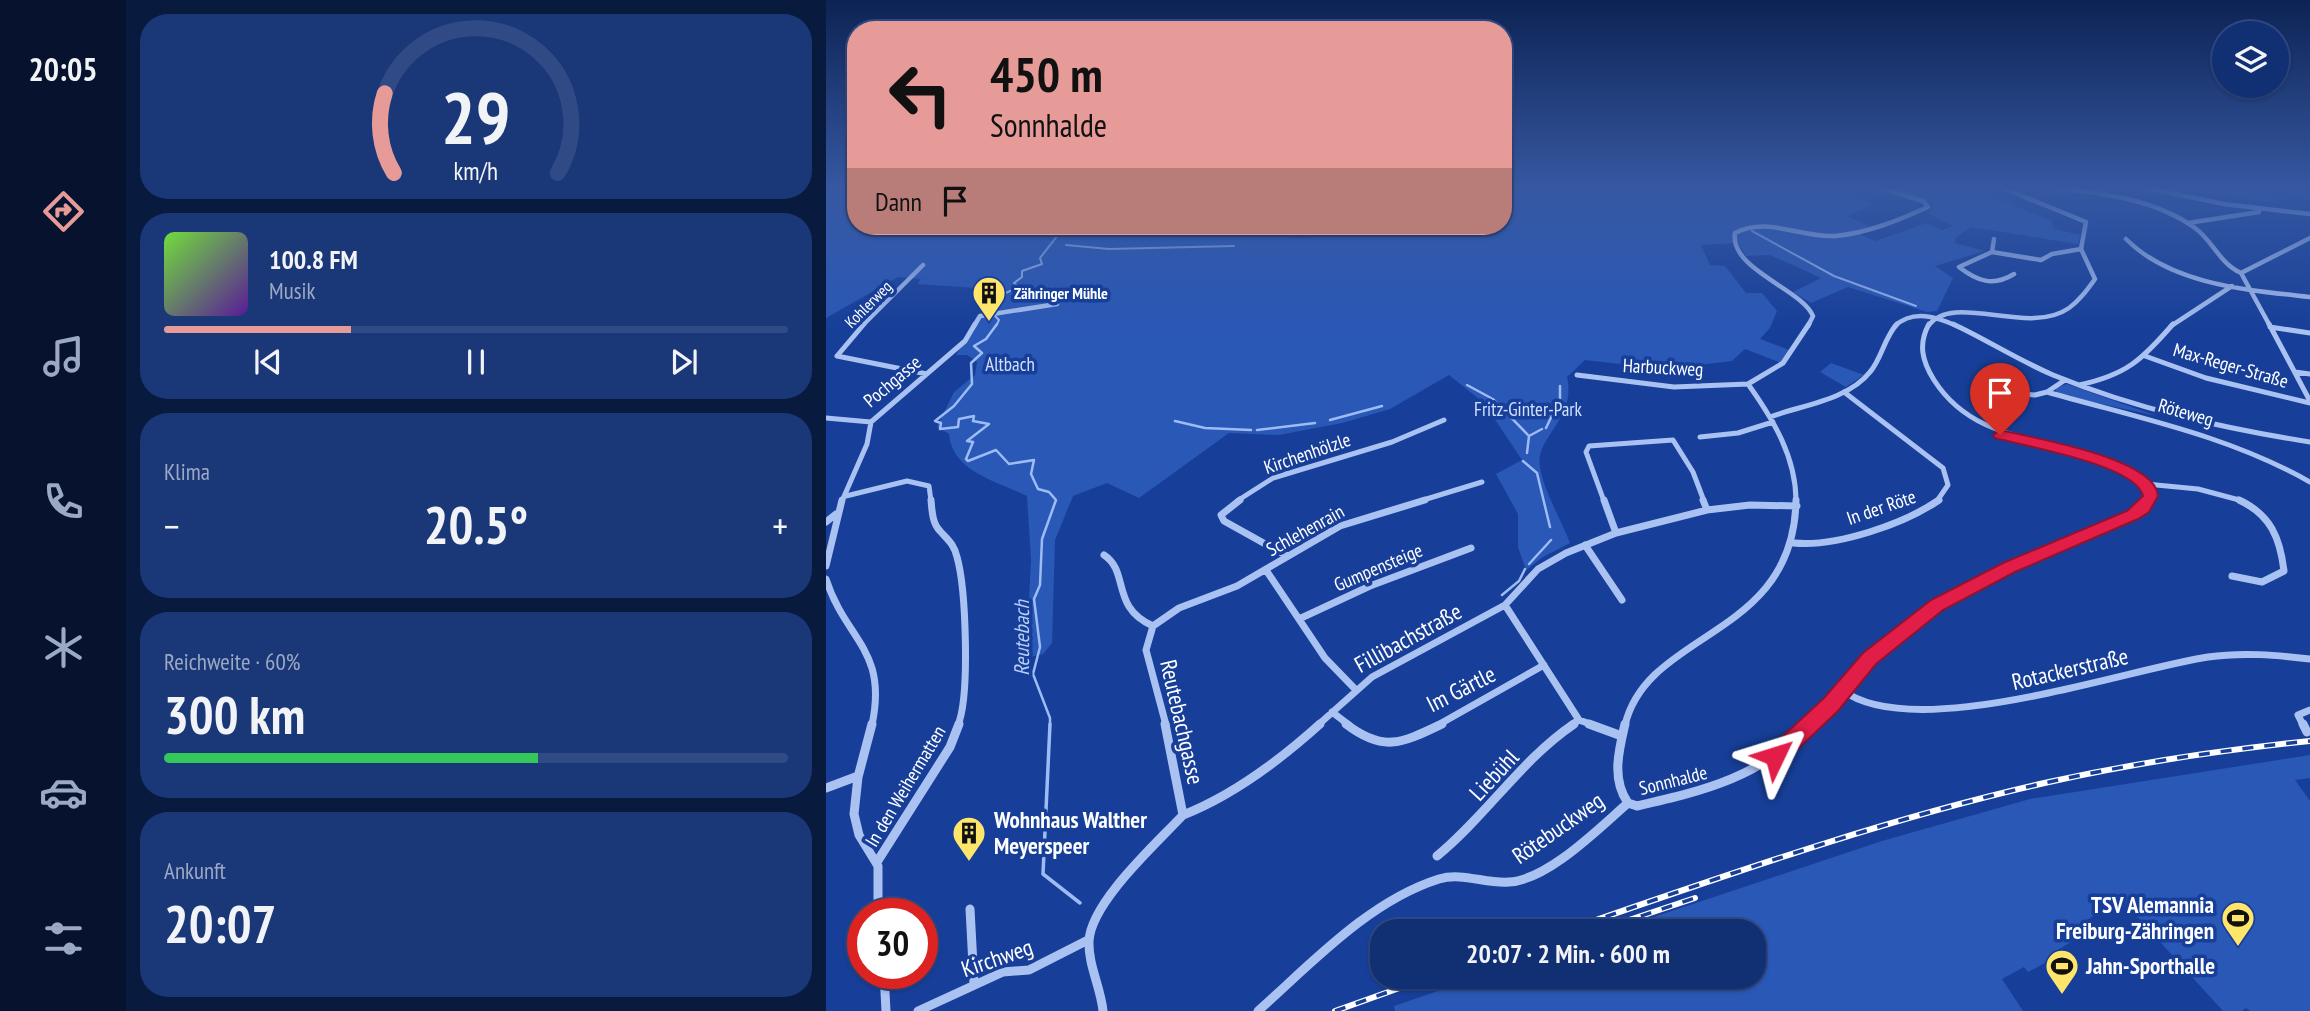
<!DOCTYPE html>
<html lang="de">
<meta charset="utf-8">
<style>
:root{--surface:#112f73;--page:#1a3778;--text:#f1f3f6;--muted:#9ca9c4;--line:#304a85;--accent:#e69b98}
body{margin:0;font-family:"PT Sans Narrow",sans-serif;background:var(--page);color:var(--text);height:100vh;display:flex;flex-direction:column;font-size:26px;white-space:nowrap}
*{box-sizing:border-box;margin:0}
p{font-size:23px;color:var(--muted)}
.icon{flex:none;width:38px;height:38px;fill:none;stroke:currentColor;stroke-width:2;stroke-linecap:round;stroke-linejoin:round}
.map{position:relative;flex:1;overflow:hidden}
.details{display:flex;flex-direction:column;gap:14px;padding:14px;background:#091a3f;width:700px}
.details>*{flex:none}
.guide{position:absolute;left:21px;top:21px;width:665px;height:214px;border-radius:28px;box-shadow:0 2px 5px #0004,0 0 0 2px var(--line);background:#e69b98;color:#111;overflow:hidden}
.buttons{position:absolute;left:1386px;top:21px;display:grid;gap:14px}
.buttons a{display:grid;place-items:center;width:77px;height:77px;border-radius:50%;background:var(--surface);box-shadow:0 2px 5px #0004,0 0 0 2px var(--line);font-size:35px}
.speed{position:absolute;left:21px;top:898px;display:flex;gap:14px;font-size:35px;font-weight:700;text-align:center}
.speed>*{display:grid;place-content:center;width:91px;height:91px;border-radius:50%;background:var(--surface);box-shadow:0 2px 5px #0004,0 0 0 2px var(--line);line-height:1}
.speed .limit{border:10px solid #d22;background:#fff;color:#111}
.pin{position:absolute;display:grid;place-items:center;width:60px;height:60px;color:#fff;margin:-72px -30px;border-radius:50% 50% 50% 0;rotate:-45deg;box-shadow:0 0 7px #0007}
.pin .icon{rotate:45deg}
.me{position:absolute;width:77px;margin:-38px;rotate:49deg;stroke-linejoin:round;filter:drop-shadow(0 0 5px #0008)}
.turn{display:flex;align-items:center;gap:24px;height:147px;padding:0 28px;font-size:32px}
.turn .icon{width:91px;height:91px;stroke-width:2.5}
.turn b{display:block;font-size:49px;line-height:60px}
.then{display:flex;align-items:center;height:66px;padding:0 28px;background:#0003;gap:14px;font-size:26px}
.big{font-size:52px;font-weight:800;line-height:1.1}
.details .card{flex:1;display:flex;flex-direction:column;justify-content:center;gap:10px;min-width:0;padding:0 24px;border-radius:28px;background:var(--page)}
.details .dial{align-items:center;gap:0}
.dial svg{height:182px;overflow:visible;fill:none;stroke:var(--line);stroke-width:7;stroke-linecap:round;text-anchor:middle}
.dial text{fill:var(--text);stroke:none}
.song{display:flex;align-items:center;gap:21px}
.cover{width:84px;height:84px;border-radius:10px;background:linear-gradient(135deg,hsl(100 70% 55%),hsl(270 70% 35%))}
.played{height:7px;border-radius:4px;background:linear-gradient(90deg,var(--accent) 30%,var(--line) 30%)}
.keys{display:flex;justify-content:space-around;direction:ltr}
.heat{display:flex;justify-content:space-between;align-items:center;font-size:38px;direction:ltr}
.charge{height:10px;border-radius:5px;background:linear-gradient(90deg,#34c759 60%,var(--line) 0)}
.trip{position:absolute;left:544px;top:919px;width:396px;height:70px;border-radius:28px;background:var(--surface);box-shadow:0 2px 5px #0004,0 0 0 2px var(--line);font-weight:800;line-height:70px;text-align:center}
main{display:flex;flex:1;min-height:0}
.tabs{display:flex;flex-direction:column;width:126px;justify-content:space-around;align-items:center;background:#07132e;color:var(--muted)}
.tabs .icon{width:49px;height:49px}
.tabs .selected{color:var(--accent)}
.tabs b{font-size:32px;color:var(--text)}
.map>svg:first-child{display:block}
.green{fill:#2a58b6}
.lines{fill:none;stroke-linecap:round;stroke-linejoin:round}
.stream-far2{stroke:#9dbbf4;stroke-width:2}
.stream-far1{stroke:#9dbbf4;stroke-width:2.5}
.stream{stroke:#9dbbf4;stroke-width:3.5}
.minor-far3{stroke:#aac2f2;stroke-width:4.5}
.minor-far2{stroke:#aac2f2;stroke-width:5}
.minor-far1{stroke:#aac2f2;stroke-width:7}
.minor{stroke:#aac2f2;stroke-width:9}
.rail-casing{stroke:#fff;stroke-width:6}
.rail{stroke:#173f99;stroke-width:3.5;stroke-dasharray:11;stroke-linecap:butt}
.route{fill:#e11d48;stroke:#92132f;stroke-width:2}
.labels{text-anchor:middle;stroke-width:7;stroke-linejoin:round;paint-order:stroke}
.far-poi-label{font-size:16px;font-weight:bold;fill:#fff;stroke:#173f99;text-anchor:start}
.far-street-label{font-size:16px;fill:#fff;stroke:#173f99}
.park-label{font-size:19px;fill:#d2e0fc;stroke:#173f99}
.street-label{font-size:19px;fill:#fff;stroke:#173f99}
.water-label{font-size:21px;font-style:italic;fill:#b7cdf8;stroke:#173f99}
.near-street-label{font-size:23px;fill:#fff;stroke:#173f99}
.near-poi-label{font-size:23px;font-weight:bold;fill:#fff;stroke:#173f99;text-anchor:start}
</style>
<main>
<nav class="tabs">
<b>20:05</b>
<svg class="icon selected" aria-label="directions" viewBox="0 0 24 24"><path d="M12 3l9 9-9 9-9-9zM9 14v-3h6M13 9l2 2-2 2"/></svg>
<svg class="icon" aria-label="music" viewBox="0 0 24 24"><path d="M9 18V5l10-2v13"/><circle cx="6" cy="18" r="3"/><circle cx="16" cy="16" r="3"/></svg>
<svg class="icon" aria-label="phone" viewBox="0 0 24 24"><path d="M5 4h4l2 5-3 2q2 4 5 5l2-3 5 2v4C11 20 4 13 5 4z"/></svg>
<svg class="icon" aria-label="climate" viewBox="0 0 24 24"><path d="M12 3v18M4 7l16 10M4 17L20 7"/></svg>
<svg class="icon" aria-label="car" viewBox="0 0 24 24"><path d="M5 17H2v-5l4-1 3-4h7l3 4 3 1v5h-3M9 17h6M6 11h13"/><circle cx="7" cy="17" r="2"/><circle cx="17" cy="17" r="2"/></svg>
<svg class="icon" aria-label="filters" viewBox="0 0 24 24"><path d="M4 7h16M4 17h16"/><circle cx="9" cy="7" r="2"/><circle cx="15" cy="17" r="2"/></svg>
</nav>
<section class="details">
<div class="card dial"><svg viewBox="0 0 100 80">
<path d="M14 69A42 42 0 1 1 86 69"/>
<path d="M14 69A42 42 0 0 1 10 34" stroke="#e69b98"/>
<text x="50" y="56" font-size="32" font-weight="700">29</text>
<text x="50" y="72" font-size="11">km/h</text>
</svg></div>
<div class="card">
<div class="song"><i class="cover"></i><div><b>100.8 FM</b><p>Musik</p></div></div>
<div class="played"></div>
<div class="keys"><svg class="icon" aria-label="previous" viewBox="0 0 24 24"><path d="M18 5L8 12l10 7zM5 5v14"/></svg><svg class="icon" aria-label="pause" viewBox="0 0 24 24"><path d="M8 5v14M16 5v14"/></svg><svg class="icon" aria-label="next" viewBox="0 0 24 24"><path d="M6 5l10 7-10 7zM19 5v14"/></svg></div>
</div>
<div class="card"><p>Klima</p>
<div class="heat"><a>−</a><b class="big">20.5°</b><a>+</a></div>
</div>
<div class="card"><p>Reichweite · 60%</p><b class="big">300 km</b><div class="charge"></div></div>
<div class="card"><p>Ankunft</p><b class="big">20:07</b></div>
</section>
<div class="map">
<svg width="1484" height="1011" viewBox="0 0 1484 1011">
<rect width="100%" height="100%" fill="#173f99"/>
<path class="green" d="M0,188H30V226H425C453,235 482,248 506,226H677V188H1018L1049,205L1020,216L1044,226L1029,232L1049,241L1101,223L1116,230L1127,226L1102,213L1107,206L1104,202L1062,188H1147L1225,221L1228,229L1254,235L1252,244L1145,227L1130,237L1129,243L1159,251L1109,266L1127,278L1111,311L1101,312L1022,287L985,303L967,292L995,278L944,255L920,256L912,243L875,245L884,265L899,266L920,293H936L951,311L944,328L934,339L966,351L955,363L919,349L906,361L839,369L759,360L741,377C751,419 708,438 714,467C718,492 735,519 744,543L717,557L700,570L692,547V514L670,474L696,460L658,403L623,375L564,409L516,423L453,435L403,433L313,498L281,483L247,496L229,540L226,643L217,654L200,658L205,560L201,496C171,481 126,472 123,434L111,427L128,392L149,375L151,362L141,355H130L155,317L165,289L91,284L95,279L72,277L0,318Z
M1370,188H1420L1452,197L1446,202L1401,197L1400,193Z
M1005,363L1038,375L1020,387L994,372Z
M1241,384L1331,416L1230,394V388Z
M1484,755V778L1469,780L1484,801V1011H1424L1420,1008L1416,1011H1397L1295,899L1240,933L1247,941L1233,949L1236,954L1202,972L1198,967L1176,979L1197,1011H569L568,1006L653,977L928,976V931H786L1056,841L1204,799Z"/>
<g class="lines">
<path class="stream-far2" d="M926,231L1008,276L1090,306
M240,245L283,249L408,246
M170,326L173,320L167,314L173,304L171,297L193,287L188,283L196,277V271L216,264L214,258L239,226"/>
<path class="stream-far1" d="M171,324L160,339L148,346L156,353L145,363L146,384L128,406L109,421L115,423L114,429L132,427L133,419L148,416L147,421L163,424L141,441L147,442L140,459L142,461L170,450L183,464L208,460L205,474L212,489L223,492L230,500L216,539L214,585L208,599L214,647L207,674L224,718V725
M641,385L665,398
M667,399L703,436L701,453
M504,420L556,406
M349,421L379,428L425,430
M720,428L734,399V386
M431,430L489,423
M703,436L716,429
M697,461L711,473L724,527
M703,564L725,540
M676,595L693,581L699,569"/>
<path class="stream" d="M224,724L217,874L254,903"/>
<path class="minor-far3" d="M1229,188C1276,193 1329,199 1369,228C1387,241 1394,264 1415,273
M1321,188L1398,204L1484,214
M1362,223L1433,212
M1300,239C1346,285 1422,290 1484,297
M1166,252L1168,239
M1415,273L1444,326
M1415,273L1484,238
M1188,274C1167,287 1151,281 1133,267L1166,252L1215,260L1226,254L1255,249
M36,326L97,265
M148,326L154,316L231,304
M982,326L987,316C976,289 903,269 909,233C941,216 975,238 1009,236C1042,233 1073,220 1102,207L1097,201L1054,188
M1069,326C1087,309 1111,317 1131,326
M1102,326C1127,291 1202,337 1243,308C1254,300 1261,290 1269,279L1255,249L1260,222L1177,188
M1345,326L1406,286"/>
<path class="minor-far2" d="M38,324L11,356L101,374
M1103,324C1092,344 1096,361 1108,380C1150,446 1226,435 1290,464C1304,471 1313,479 1324,490L1322,501
M1127,324C1161,340 1192,360 1227,375C1310,409 1396,428 1484,442
M1443,324L1484,401
M1444,327L1484,333
M1319,356L1380,378L1484,403
M1469,372L1484,374
M751,375L848,387L922,384
M922,384L957,363L983,324
M922,384C947,419 970,457 970,501
M1253,385C1300,375 1316,360 1347,324
M1170,391L1209,395L1221,392C1312,418 1401,435 1484,482
M1018,392L1117,468L1122,485L1111,501
M1221,392L1239,380
M944,417C976,405 1022,400 1044,372C1056,358 1058,338 1071,324
M0,418L45,422
M874,437L912,433L947,422
M1320,484L1372,489L1417,501
M20,496L81,481L103,486L105,501
M16,501L41,444L45,422L139,341L149,324
M411,501L447,478L566,442L618,420
M594,501L656,482
M778,501L760,452L763,446L847,440L867,472L878,501"/>
<path class="minor-far1" d="M105,500C106,510 106,523 114,531C122,540 128,544 131,557C140,589 144,696 132,725
M414,500L395,515L398,521L461,556
M778,500L790,533
M877,500L881,510
M0,522L10,514
M968,543C1011,547 1078,524 1113,500
M759,545L796,600
M278,555C304,572 284,607 327,626L320,650L340,725
M0,566L16,500
M440,570L499,658L530,690
M1406,576L1436,582L1458,571C1454,538 1445,515 1413,500
M0,579C20,641 62,649 46,725
M679,605L753,720L767,725
M473,619L544,586L645,548
M327,626L353,608L411,586L514,526L599,500
M1016,690C1088,744 1297,670 1382,657C1416,652 1450,655 1484,659
M506,712L523,725
M492,725L546,677L679,605L712,569L740,553L790,533L881,510L924,505L971,506
M612,725L718,665
M745,725L753,720
M799,725C822,629 968,639 970,500
M985,725L1062,641L1108,607L1191,563L1307,515L1323,500
M1477,725L1472,715L1484,710"/>
<path class="minor" d="M46,724L32,777L28,814L33,835L52,866V914
M339,724L357,815
M520,724C558,753 576,743 616,724
M763,724L793,735
M799,724C793,750 785,779 802,803
M1477,724L1481,732
M0,788L32,776
M802,803L811,806C881,790 934,777 986,724
M357,815C408,795 454,760 494,724
M611,856C660,816 695,760 748,724
M51,862L124,747L133,724
M144,909L148,984
M58,973L60,1011
M92,1011L177,972L203,970L262,940
M277,1011C275,988 262,965 263,941C265,902 331,843 357,815
M432,1011C486,963 543,901 613,879C636,872 660,884 683,882C722,880 773,828 802,803"/>
<defs>
<path id="rail" d="M773,930L869,898
M738,931C898,876 1058,819 1223,782C1309,763 1396,750 1484,741
M599,988L630,976
M509,1011L607,976"/>
</defs>
<use href="#rail" class="rail-casing"/>
<use href="#rail" class="rail"/>
</g>
<linearGradient id="sky" x2="0" y2="1"><stop stop-color="#0d2354"/><stop offset="0.57" stop-color="#3658a2"/><stop offset="1" stop-color="#3658a2" stop-opacity="0"/></linearGradient>
<rect width="1484" height="330" fill="url(#sky)"/>
<path class="route" d="M1174,430C1207,438 1330,458 1332,496L1323,512L1312,519L1189,572L1117,610L1050,664L1012,711L957,763L949,766L942,763L939,756L942,750L998,698L1037,653L1105,600L1177,563L1301,511L1317,496C1311,465 1198,446 1169,438L1167,435Z"/>
<defs>
<symbol id="building-pin" viewBox="-11 -11 22 30"><path d="M0 17L-7.5 6A9.5 9.5 0 1 1 7.5 6Z" fill="#ffe66b" stroke="#173f99"/><path d="M-4-6H4V6H1V3H-1V6H-4ZM-2.5-4.3h1.7v1.8h-1.7ZM.8-4.3h1.7v1.8H.8ZM-2.5-1h1.7V.8h-1.7ZM.8-1h1.7V.8H.8Z" fill="#111"/></symbol>
<symbol id="stadium-pin" viewBox="-11 -11 22 30"><path d="M0 17L-7.5 6A9.5 9.5 0 1 1 7.5 6Z" fill="#ffe66b" stroke="#173f99"/><path d="M0-5a6.5 5 0 1 0 0 10a6.5 5 0 1 0 0-10ZM-3.5-1.8h7v3.6h-7Z" fill="#111"/></symbol>
</defs>
<g fill-rule="evenodd">
<use href="#building-pin" x="144" y="274" width="38" height="52"/>
<use href="#building-pin" x="124" y="814" width="38" height="52"/>
<use href="#stadium-pin" x="1393" y="899" width="38" height="52"/>
<use href="#stadium-pin" x="1217" y="947" width="38" height="52"/>
</g>
<g class="labels">
<g class="far-poi-label">
<text x="188" y="299">Zähringer Mühle</text>
</g>
<g class="far-street-label">
<text transform="translate(42 304) rotate(-45)" y="6">Kohlerweg</text>
</g>
<g class="park-label">
<text x="184" y="371">Altbach</text>
<text x="702" y="416">Fritz-Ginter-Park</text>
</g>
<g class="street-label">
<text transform="translate(1405 365) rotate(16)" y="7">Max-Reger-Straße</text>
<text transform="translate(837 367) rotate(3)" y="7">Harbuckweg</text>
<text transform="translate(66 381) rotate(-40)" y="7">Pochgasse</text>
<text transform="translate(1360 412) rotate(16)" y="7">Röteweg</text>
<text transform="translate(481 453) rotate(-19)" y="7">Kirchenhölzle</text>
<text transform="translate(1055 507) rotate(-19)" y="7">In der Röte</text>
<text transform="translate(479 530) rotate(-29)" y="7">Schlehenrain</text>
<text transform="translate(552 567) rotate(-23)" y="7">Gumpensteige</text>
<text transform="translate(847 780) rotate(-14)" y="7">Sonnhalde</text>
<text transform="translate(79 786) rotate(-59)" y="7">In den Weihermatten</text>
</g>
<g class="water-label">
<text transform="translate(196 638) rotate(-90)" y="7">Reutebach</text>
</g>
<g class="near-street-label">
<text transform="translate(582 638) rotate(-29)" y="8">Fillibachstraße</text>
<text transform="translate(1244 669) rotate(-13)" y="8">Rotackerstraße</text>
<text transform="translate(635 689) rotate(-27)" y="8">Im Gärtle</text>
<text transform="translate(356 722) rotate(77)" y="8">Reutebachgasse</text>
<text transform="translate(668 775) rotate(-47)" y="8">Liebühl</text>
<text transform="translate(732 828) rotate(-35)" y="8">Rötebuckweg</text>
<text transform="translate(171 958) rotate(-19)" y="8">Kirchweg</text>
</g>
<g class="near-poi-label">
<text x="168" y="828">Wohnhaus Walther<tspan x="168" dy="26">Meyerspeer</tspan></text>
<text x="1388" y="913" text-anchor="end">TSV Alemannia<tspan x="1388" dy="26">Freiburg-Zähringen</tspan></text>
<text x="1260" y="974">Jahn-Sporthalle</text>
</g>
</g>
</svg>
<div class="buttons">
<a><svg class="icon" aria-label="layers" viewBox="0 0 24 24"><path d="M12 4l9 5-9 5-9-5zM3 14l9 5 9-5"/></svg></a>
</div>
<div class="speed"><div class="limit">30</div></div>
<div class="pin" style="left:1174px;top:435px;background:#d93025"><svg class="icon" aria-label="arrive" viewBox="0 0 24 24"><path d="M6 21V4h12l-3 4 3 4H6"/></svg></div>
<svg class="me" style="left:949px;top:756px" viewBox="-20 -20 40 40"><path d="M0-17L14 15 0 8-14 15z" fill="#e11d48" stroke="#fff" stroke-width="4"/></svg>
<div class="trip">20:07 · 2 Min. · 600 m</div>
<div class="guide">
<div class="turn"><svg class="icon" aria-label="left" viewBox="0 0 24 24"><path d="M17 20v-9H6M10 6l-5 5 5 5"/></svg><div><b>450 m</b>Sonnhalde</div></div>
<div class="then">Dann<svg class="icon" aria-label="arrive" viewBox="0 0 24 24"><path d="M6 21V4h12l-3 4 3 4H6"/></svg></div>
</div>
</div>
</main>
